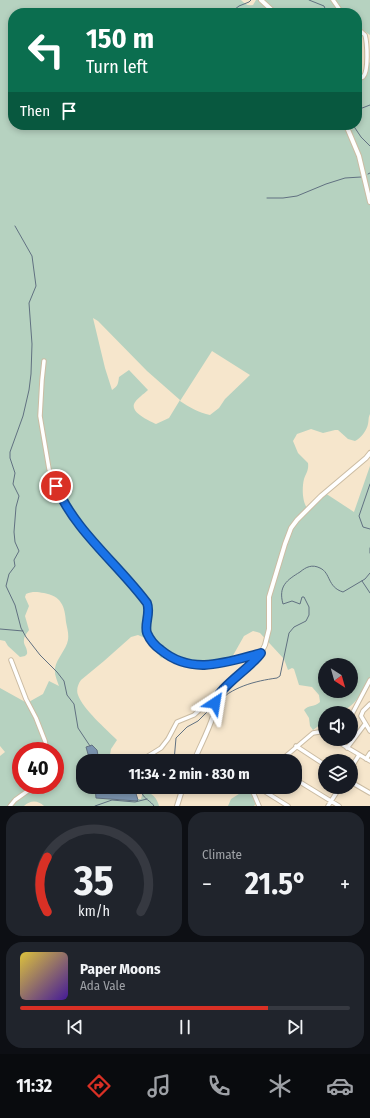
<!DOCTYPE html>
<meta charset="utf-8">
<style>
:root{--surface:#171b24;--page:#20242c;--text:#f1f3f6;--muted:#9ea1a6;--line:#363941;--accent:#d93025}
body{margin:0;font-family:"Fira Sans Condensed",sans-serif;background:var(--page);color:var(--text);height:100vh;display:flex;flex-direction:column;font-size:15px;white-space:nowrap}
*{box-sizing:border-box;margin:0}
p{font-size:13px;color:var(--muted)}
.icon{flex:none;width:22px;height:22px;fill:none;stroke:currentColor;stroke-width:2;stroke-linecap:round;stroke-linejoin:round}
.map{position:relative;height:806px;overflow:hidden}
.drawer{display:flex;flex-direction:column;gap:6px;padding:6px;background:#0d0f14;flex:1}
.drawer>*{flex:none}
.guide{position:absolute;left:8px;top:8px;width:354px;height:122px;border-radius:16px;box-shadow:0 2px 6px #0003;background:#0b6e4f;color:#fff;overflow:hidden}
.needle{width:26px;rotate:143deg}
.buttons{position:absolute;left:318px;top:658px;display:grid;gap:8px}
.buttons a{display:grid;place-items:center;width:40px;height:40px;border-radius:50%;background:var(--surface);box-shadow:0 2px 6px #0003;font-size:20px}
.speed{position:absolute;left:12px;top:742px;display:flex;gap:8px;font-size:20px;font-weight:700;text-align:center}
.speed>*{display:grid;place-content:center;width:52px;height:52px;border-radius:50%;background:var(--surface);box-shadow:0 2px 6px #0003;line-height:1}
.speed .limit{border:6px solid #d22;background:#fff;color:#111}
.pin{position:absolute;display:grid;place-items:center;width:34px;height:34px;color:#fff;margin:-17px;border:2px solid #fff;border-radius:50%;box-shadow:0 1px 4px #0007}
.me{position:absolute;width:44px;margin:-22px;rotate:33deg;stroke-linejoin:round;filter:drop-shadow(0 0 3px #0008)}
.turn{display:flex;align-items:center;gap:14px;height:84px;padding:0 12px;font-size:18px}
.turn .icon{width:52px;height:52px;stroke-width:2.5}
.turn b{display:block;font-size:28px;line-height:34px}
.then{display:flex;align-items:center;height:38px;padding:0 12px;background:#0003;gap:8px;font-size:15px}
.big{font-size:30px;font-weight:700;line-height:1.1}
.drawer .tile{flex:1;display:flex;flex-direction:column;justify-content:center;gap:6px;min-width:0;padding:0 14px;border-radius:16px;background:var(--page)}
.drawer .dial{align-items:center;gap:0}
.dial svg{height:104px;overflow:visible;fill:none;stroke:var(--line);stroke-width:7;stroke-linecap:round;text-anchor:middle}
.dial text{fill:var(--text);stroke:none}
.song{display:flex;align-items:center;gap:12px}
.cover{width:48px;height:48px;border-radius:6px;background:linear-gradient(135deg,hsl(50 70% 55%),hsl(260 70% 35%))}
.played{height:4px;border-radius:2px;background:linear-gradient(90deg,var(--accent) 75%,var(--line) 75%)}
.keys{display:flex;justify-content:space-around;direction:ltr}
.heat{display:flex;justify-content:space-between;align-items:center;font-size:22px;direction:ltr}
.drawer .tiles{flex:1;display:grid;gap:6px;grid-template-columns:1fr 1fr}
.tile:last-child{grid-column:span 2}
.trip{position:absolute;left:76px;top:754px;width:226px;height:40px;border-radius:16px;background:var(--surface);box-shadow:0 2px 6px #0003;font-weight:700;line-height:40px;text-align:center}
.tab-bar{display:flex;height:64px;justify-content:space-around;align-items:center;background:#090b0e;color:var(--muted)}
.tab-bar .icon{width:28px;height:28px}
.tab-bar .selected{color:var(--accent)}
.tab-bar b{font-size:18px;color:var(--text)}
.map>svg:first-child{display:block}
.green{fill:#b6d2c0;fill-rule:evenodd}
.water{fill:#7b94af;stroke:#617181}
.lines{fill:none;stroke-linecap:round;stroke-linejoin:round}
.stream{stroke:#617181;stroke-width:1}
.minor-casing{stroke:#cbbca3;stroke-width:5.5}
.tertiary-casing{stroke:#cbbca3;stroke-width:6}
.minor{stroke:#fff;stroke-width:3.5}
.tertiary{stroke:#fff;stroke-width:4}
.route-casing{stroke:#114b97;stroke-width:10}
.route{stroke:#1a73e8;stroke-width:7}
</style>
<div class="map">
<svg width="370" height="806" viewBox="0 0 370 806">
<rect width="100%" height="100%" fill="#f6e6cc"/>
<path class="green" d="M0,0H241C245,4 247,6 253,5L256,0H370V35L357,26V13H13V125H357V80L362,77L367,65L370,62V414C368,418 369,420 368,424C367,430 361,438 355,441L348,439L338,430H335L323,433L311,429L297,434L293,441L298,453L308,463C309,470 306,473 304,479C302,487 302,501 307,508L325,493L354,512L370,466V677C358,699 353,713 325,713V721L313,730L310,726L309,718L304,710C308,705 315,707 320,702L319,695L312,687L299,685L294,669L292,668L288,670L284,659L260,633L257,632L253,631L244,636L231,659L190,663L165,655L161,658L147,639L138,635L131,637L104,661L81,680C78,684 76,690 78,695C83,709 106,729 117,740L111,749L109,761H99L98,754L90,745L86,747L90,761H83V787H95L96,798L137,801L138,799H141L143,792C152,792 157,798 159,806H44C38,800 30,800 24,806H0V756L5,752L0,746V688L27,703L43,694L49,681L59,686C57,680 54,674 55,668C57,658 66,650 68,640C69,633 67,628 66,622C65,606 61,596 44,593C37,592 33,591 26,594L25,597L29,606L25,616L29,630C27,633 24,636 24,640C23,645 28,648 27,654L25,656L20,657L8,646L5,641L0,640ZM93,318L98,321L147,371L180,400L169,418L156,424C150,421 131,413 134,404C136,399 144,394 148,390L129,370L119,377C118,384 118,386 112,390L105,368ZM212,351L250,375L225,399L219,408L210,415C199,413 189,407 180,401ZM325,665H351V691H325ZM21,751H55V785H21Z
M242,792L244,794L249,792L255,796L258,801L254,806H228L231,799Z"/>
<path class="water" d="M92,745L97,750L99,761H90L86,747Z
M95,787H134L138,800L137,801L96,798Z"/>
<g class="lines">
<path class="stream" d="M309,0L324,6L327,13
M230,13L239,6L249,2L251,0
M357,110L370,105
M353,125L361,137L370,146
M368,174L370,173
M267,198H283L297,196L326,184L345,178L361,177
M15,226L32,256L36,286L29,303L32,344L31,374L29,390L23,416L10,452V458L15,473L13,484L19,496L16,507L14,532L15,542L19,551L14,560L15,566L9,574L6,586L15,605L21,628L26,637L40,655L57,672L64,681L67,695L74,704L78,728L90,746
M370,484L359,516L363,527L370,529
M370,548V553
M362,581L370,593
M0,629L23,631
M216,704C231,687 255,681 277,678L280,676L289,633L294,627L306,621L309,615V607L304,597H302L300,604L292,601L283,604C278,586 287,580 300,572C306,567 312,564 320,568C331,573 327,587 343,592L365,579L370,573
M174,761L176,738L187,727L198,721L212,707
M95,806L112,800L135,802L147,799
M154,806C151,801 144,799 142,793L146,789L155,787"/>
<defs>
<path id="minor" d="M333,0L342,13
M357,28L365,35C367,42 369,71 363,77C361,78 359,79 357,79
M44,361L42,380L40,416L49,469L61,499L64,504L97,547L147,603C151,613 144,624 147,633C150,640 155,646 161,650C191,676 227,662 261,653
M11,660L26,699L36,718L45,741L47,751
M370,704L363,711L361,716L370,731
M351,716L370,680
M333,739L370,761
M296,746L325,765
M347,748L365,724
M366,759L370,753
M140,761L161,748L168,739L177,722L194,715L207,703L215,699
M280,761L313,733L319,732L325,734
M351,768L359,755
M295,779L339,806
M351,782L370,793
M259,788L288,806
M253,792L259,806
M10,806L15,800L36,785
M328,806L340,787"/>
<path id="tertiary" d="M261,0L275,13
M346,125L359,156L370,202
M194,761C200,746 208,732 213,716C215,709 214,701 218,694L255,662L261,653L265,645L269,629V597L285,544L291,528L297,520L321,496L366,458L370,453
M177,806L183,787"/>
</defs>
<use href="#minor" class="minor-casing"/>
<use href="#tertiary" class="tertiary-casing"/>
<use href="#minor" class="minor"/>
<use href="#tertiary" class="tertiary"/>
</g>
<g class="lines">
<defs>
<path id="route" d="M56,486C75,531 118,564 147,603C151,613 144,624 147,633C150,640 155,646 161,650C192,676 227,662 261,653C252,667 216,689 215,703"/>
</defs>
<use href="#route" class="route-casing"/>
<use href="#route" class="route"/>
</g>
</svg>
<div class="buttons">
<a><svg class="needle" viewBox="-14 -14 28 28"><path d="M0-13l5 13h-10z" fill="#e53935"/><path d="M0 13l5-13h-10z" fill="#9ea1a6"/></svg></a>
<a><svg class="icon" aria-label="sound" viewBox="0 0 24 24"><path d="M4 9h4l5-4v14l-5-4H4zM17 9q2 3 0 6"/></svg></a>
<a><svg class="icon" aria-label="layers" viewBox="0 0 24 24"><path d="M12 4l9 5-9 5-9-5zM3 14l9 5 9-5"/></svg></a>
</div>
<div class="speed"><div class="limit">40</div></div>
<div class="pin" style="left:56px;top:486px;background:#d93025"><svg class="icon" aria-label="arrive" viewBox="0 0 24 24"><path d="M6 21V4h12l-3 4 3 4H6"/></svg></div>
<svg class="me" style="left:215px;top:703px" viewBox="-20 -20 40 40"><path d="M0-17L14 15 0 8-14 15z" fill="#1a73e8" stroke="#fff" stroke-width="4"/></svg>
<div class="trip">11:34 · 2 min · 830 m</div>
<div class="guide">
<div class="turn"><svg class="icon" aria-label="left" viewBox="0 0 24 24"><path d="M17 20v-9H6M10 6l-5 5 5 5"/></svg><div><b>150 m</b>Turn left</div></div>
<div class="then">Then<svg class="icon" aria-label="arrive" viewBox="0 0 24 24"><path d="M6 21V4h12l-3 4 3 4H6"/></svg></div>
</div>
</div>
<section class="drawer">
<div class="tiles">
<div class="tile dial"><svg viewBox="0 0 100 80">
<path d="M14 69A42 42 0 1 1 86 69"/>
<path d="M14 69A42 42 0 0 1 14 27" stroke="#d93025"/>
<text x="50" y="56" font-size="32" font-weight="700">35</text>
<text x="50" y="72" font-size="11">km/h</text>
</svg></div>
<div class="tile"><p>Climate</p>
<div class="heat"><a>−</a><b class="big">21.5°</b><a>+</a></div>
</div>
<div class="tile">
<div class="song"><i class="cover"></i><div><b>Paper Moons</b><p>Ada Vale</p></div></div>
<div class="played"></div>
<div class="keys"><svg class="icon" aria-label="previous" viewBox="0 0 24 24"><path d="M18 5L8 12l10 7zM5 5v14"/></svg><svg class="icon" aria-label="pause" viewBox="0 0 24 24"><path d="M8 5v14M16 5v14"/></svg><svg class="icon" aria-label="next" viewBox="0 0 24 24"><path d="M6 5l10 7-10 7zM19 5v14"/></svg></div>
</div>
</div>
</section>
<nav class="tab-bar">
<b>11:32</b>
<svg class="icon selected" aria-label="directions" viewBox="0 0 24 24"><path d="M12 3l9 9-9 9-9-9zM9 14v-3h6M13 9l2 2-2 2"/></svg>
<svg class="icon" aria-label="music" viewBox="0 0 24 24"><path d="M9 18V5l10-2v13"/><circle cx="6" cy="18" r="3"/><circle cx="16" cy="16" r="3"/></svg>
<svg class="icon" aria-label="phone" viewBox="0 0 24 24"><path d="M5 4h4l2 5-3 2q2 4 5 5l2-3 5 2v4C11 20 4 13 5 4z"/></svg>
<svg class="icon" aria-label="climate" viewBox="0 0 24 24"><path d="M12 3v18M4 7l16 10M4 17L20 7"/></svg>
<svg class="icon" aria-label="car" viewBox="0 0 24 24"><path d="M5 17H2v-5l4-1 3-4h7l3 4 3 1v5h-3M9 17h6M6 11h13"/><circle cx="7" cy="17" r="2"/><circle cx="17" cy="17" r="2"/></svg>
</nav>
